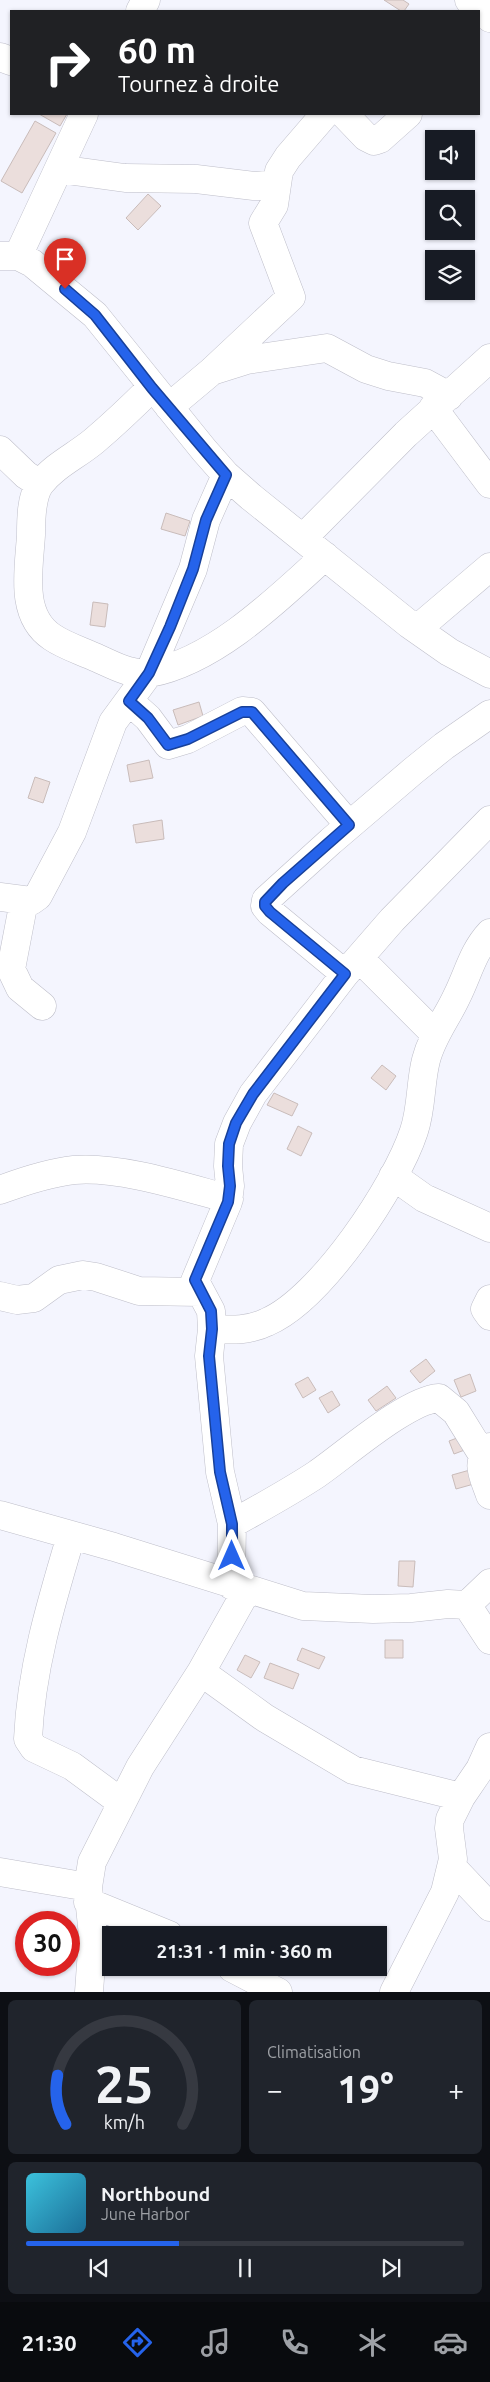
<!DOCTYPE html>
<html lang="fr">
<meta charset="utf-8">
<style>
:root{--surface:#171b24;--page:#20242c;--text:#f1f3f6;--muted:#9ea1a6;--line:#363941;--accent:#2563eb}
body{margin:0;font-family:Ubuntu,sans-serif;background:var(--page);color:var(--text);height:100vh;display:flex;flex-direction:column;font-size:19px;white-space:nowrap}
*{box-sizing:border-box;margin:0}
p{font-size:16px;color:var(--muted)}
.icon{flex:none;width:28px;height:28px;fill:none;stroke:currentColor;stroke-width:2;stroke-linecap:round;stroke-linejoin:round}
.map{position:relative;height:1992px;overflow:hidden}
.drawer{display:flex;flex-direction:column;gap:8px;padding:8px;background:#0d0f14;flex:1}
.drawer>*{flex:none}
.top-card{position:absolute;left:10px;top:10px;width:470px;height:105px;border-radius:0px;box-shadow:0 1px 4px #0004;background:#202124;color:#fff;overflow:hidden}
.controls{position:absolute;left:425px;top:130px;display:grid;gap:10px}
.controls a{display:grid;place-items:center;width:50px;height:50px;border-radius:0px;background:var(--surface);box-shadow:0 1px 4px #0004;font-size:25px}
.speed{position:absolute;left:15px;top:1911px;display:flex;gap:10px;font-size:25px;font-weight:700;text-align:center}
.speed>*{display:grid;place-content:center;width:65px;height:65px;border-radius:50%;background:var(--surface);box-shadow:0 1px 4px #0004;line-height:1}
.speed .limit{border:8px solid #d22;background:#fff;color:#111}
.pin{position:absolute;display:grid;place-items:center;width:42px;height:42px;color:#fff;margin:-51px -21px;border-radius:50% 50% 50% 0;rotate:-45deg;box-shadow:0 0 5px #0007}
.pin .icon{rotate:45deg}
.me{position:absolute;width:55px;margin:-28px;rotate:0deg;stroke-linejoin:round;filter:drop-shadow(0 0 4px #0008)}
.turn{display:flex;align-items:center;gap:18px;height:105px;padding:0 25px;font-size:22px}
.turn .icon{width:65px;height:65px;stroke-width:2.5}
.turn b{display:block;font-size:35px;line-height:42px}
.big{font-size:38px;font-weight:600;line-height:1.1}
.drawer .tile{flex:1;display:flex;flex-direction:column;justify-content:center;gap:8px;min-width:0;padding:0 18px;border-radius:8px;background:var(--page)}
.drawer .dial{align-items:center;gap:0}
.dial svg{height:130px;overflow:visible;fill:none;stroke:var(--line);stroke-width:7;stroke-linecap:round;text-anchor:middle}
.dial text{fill:var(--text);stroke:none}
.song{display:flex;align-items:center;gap:15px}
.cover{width:60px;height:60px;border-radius:8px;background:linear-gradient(135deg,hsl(190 70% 55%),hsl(200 70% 35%))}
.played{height:5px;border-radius:2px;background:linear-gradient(90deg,var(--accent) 35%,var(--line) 35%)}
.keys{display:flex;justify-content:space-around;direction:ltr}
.heat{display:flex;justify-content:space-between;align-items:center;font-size:28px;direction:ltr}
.drawer .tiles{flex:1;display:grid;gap:8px;grid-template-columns:1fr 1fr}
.tile:last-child{grid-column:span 2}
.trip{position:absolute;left:102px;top:1926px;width:285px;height:50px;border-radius:0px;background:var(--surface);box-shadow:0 1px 4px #0004;font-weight:600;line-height:50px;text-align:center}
.tabs{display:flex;height:80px;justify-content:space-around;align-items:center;background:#090b0e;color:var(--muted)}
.tabs .icon{width:35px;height:35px}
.tabs .on{color:var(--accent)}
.tabs b{font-size:22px;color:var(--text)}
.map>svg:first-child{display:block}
.building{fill:#ebdedc;stroke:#c9bcba}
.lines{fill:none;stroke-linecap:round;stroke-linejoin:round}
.minor-casing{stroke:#bebec9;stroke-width:29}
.minor{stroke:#fff;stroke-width:28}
.route-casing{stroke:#184099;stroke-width:12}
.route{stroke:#2563eb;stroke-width:9}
</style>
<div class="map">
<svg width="490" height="1992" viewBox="0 0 490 1992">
<rect width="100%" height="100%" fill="#f4f5fe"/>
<path class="building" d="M384,0H403L409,4L404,11H401Z
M39,114H67L60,126Z
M35,121L56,133L22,193L1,181Z
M148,194L161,206L138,230L126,218Z
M166,513L190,521L185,536L161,529Z
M93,602L108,604L105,627L90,625Z
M199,702L203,716L178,725L173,710Z
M149,760L153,778L130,782L127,765Z
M35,777L50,782L43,803L28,798Z
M162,820L164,839L136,843L133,825Z
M382,1065L396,1076L386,1090L371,1078Z
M274,1093L298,1104L292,1116L267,1105Z
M298,1126L312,1133L301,1156L287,1149Z
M426,1359L435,1371L420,1383L410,1371Z
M470,1374L476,1391L461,1397L454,1380Z
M308,1377L316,1390L303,1398L295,1384Z
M387,1386L396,1398L376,1411L368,1400Z
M332,1391L340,1405L328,1413L319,1398Z
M465,1435L470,1448L454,1454L449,1441Z
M477,1468L481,1482L456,1489L452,1475Z
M399,1561H415L413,1587L398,1586Z
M385,1640H403V1658H385Z
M302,1648L325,1657L319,1669L297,1660Z
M245,1655L260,1662L251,1678L237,1670Z
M270,1663L299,1674L293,1689L264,1678Z"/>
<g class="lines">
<defs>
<path id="minor" d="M469,0L490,18
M140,11L146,0
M0,57L11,61
M344,114L366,137L374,141L380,139L408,114
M59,169L125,178L196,179L254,186L277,184
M0,256H18L32,263L95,315L204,450L226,475L251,497L409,624L449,652L490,674
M18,256L84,114
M212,371L291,297L263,223L274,205L279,171L288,157L325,114
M152,387C133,406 114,424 94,441C76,456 55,465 40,484C31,497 31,520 31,535C29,569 19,615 52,637C65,646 82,651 97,658C113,665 132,676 150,673C215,661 278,599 325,556
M169,407L212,371L247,360L327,348L366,369L388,376L425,383L449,396
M433,408L490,484
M0,450L26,475L40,484
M303,538L406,434L490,358
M417,629L490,567
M129,701L148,718L168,745L188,739L242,711L252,712L349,825
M0,897L31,901L38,896L72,832L113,722L149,673L193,569L206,520L226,475
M24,901L11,969L20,988L42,1006
M359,958L436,1035
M345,974L270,912L265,906L266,900L331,841L413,771L444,746L490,714
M393,1176L424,1198L490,1228
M0,1190C24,1181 48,1173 74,1170C120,1166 184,1187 229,1199
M0,1296L17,1300L34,1298L59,1280L83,1275L96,1277L139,1291L200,1292
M490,1299L485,1309L490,1316
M212,1329C232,1330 249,1331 267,1322C321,1299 396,1186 414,1131C422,1107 420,1083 426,1060C432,1036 447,1018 457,996C468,974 473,951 490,933
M490,1447C474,1462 484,1477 490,1495
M0,1515L114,1547L303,1606L373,1609L411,1608L448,1604L467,1605L490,1583
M232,1524C260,1508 290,1492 317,1474C346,1454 407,1400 439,1398L456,1412L482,1454
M71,1536C51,1603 31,1669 28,1739L34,1748L72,1766L121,1802
M231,1585L232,1524L220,1472L209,1356L212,1329L211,1311L195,1281L228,1202L230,1186L228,1166L229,1144L237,1123L253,1094L345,974L392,920L490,820
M467,1605L490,1640
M201,1672L265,1718L353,1770L461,1797
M452,1867L490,1907
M0,1872L88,1887
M88,1902L169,1935
M232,1968L278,1992
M89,1992L93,1936L88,1887L92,1862L140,1767L201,1672L247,1590
M394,1992L445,1892L453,1859L449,1828L450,1819L461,1797L480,1769L490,1747"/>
</defs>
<use href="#minor" class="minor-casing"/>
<use href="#minor" class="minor"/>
</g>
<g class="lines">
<defs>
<path id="route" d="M65,289L95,315L152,388L226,475L206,520L193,569L170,627L149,673L129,701L148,718L168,745L188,739L242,712H252L349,825L283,883L265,902V906L270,912L345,974L253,1094L236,1123L229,1144L228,1166L230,1186L228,1202L195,1280L211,1311L212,1329L209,1356L220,1472L232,1524V1556"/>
</defs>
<use href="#route" class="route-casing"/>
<use href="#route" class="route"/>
</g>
</svg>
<div class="controls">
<a><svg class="icon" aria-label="sound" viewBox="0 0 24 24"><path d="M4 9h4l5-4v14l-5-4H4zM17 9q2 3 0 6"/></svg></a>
<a><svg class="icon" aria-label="search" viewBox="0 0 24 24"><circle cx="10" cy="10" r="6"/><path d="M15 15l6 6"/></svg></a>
<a><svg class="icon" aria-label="layers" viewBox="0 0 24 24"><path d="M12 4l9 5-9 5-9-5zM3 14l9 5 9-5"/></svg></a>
</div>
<div class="speed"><div class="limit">30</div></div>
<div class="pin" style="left:65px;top:289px;background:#d93025"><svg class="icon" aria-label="arrive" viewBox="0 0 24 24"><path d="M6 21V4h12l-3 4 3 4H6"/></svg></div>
<svg class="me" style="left:232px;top:1556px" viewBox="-20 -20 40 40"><path d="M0-17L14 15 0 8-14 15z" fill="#2563eb" stroke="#fff" stroke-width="4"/></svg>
<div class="trip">21:31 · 1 min · 360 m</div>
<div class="top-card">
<div class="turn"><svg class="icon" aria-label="right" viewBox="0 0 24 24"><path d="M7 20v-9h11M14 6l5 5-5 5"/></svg><div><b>60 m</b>Tournez à droite</div></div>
</div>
</div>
<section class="drawer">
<div class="tiles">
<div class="tile dial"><svg viewBox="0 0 100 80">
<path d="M14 69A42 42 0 1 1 86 69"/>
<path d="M14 69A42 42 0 0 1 9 39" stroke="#2563eb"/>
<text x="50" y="56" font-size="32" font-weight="700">25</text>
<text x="50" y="72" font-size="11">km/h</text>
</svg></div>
<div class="tile"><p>Climatisation</p>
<div class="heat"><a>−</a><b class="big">19°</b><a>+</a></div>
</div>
<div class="tile">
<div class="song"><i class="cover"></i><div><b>Northbound</b><p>June Harbor</p></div></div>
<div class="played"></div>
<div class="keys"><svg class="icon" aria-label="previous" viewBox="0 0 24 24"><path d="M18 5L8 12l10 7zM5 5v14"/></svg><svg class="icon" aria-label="pause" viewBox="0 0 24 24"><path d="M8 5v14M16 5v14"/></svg><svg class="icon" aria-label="next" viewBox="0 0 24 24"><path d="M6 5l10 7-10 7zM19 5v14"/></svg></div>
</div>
</div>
</section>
<nav class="tabs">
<b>21:30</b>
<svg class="icon on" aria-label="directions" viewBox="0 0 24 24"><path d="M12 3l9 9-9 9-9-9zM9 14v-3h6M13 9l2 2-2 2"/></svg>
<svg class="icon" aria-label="music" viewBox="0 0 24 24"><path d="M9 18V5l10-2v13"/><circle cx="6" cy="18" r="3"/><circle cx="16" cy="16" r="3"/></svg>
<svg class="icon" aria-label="phone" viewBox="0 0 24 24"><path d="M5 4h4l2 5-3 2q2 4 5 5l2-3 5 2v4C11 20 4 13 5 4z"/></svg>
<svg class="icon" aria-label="climate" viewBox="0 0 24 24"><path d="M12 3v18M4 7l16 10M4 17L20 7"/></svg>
<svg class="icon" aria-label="car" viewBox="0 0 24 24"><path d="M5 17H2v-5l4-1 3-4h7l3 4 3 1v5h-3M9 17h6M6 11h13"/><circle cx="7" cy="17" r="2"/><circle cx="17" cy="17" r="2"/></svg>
</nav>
